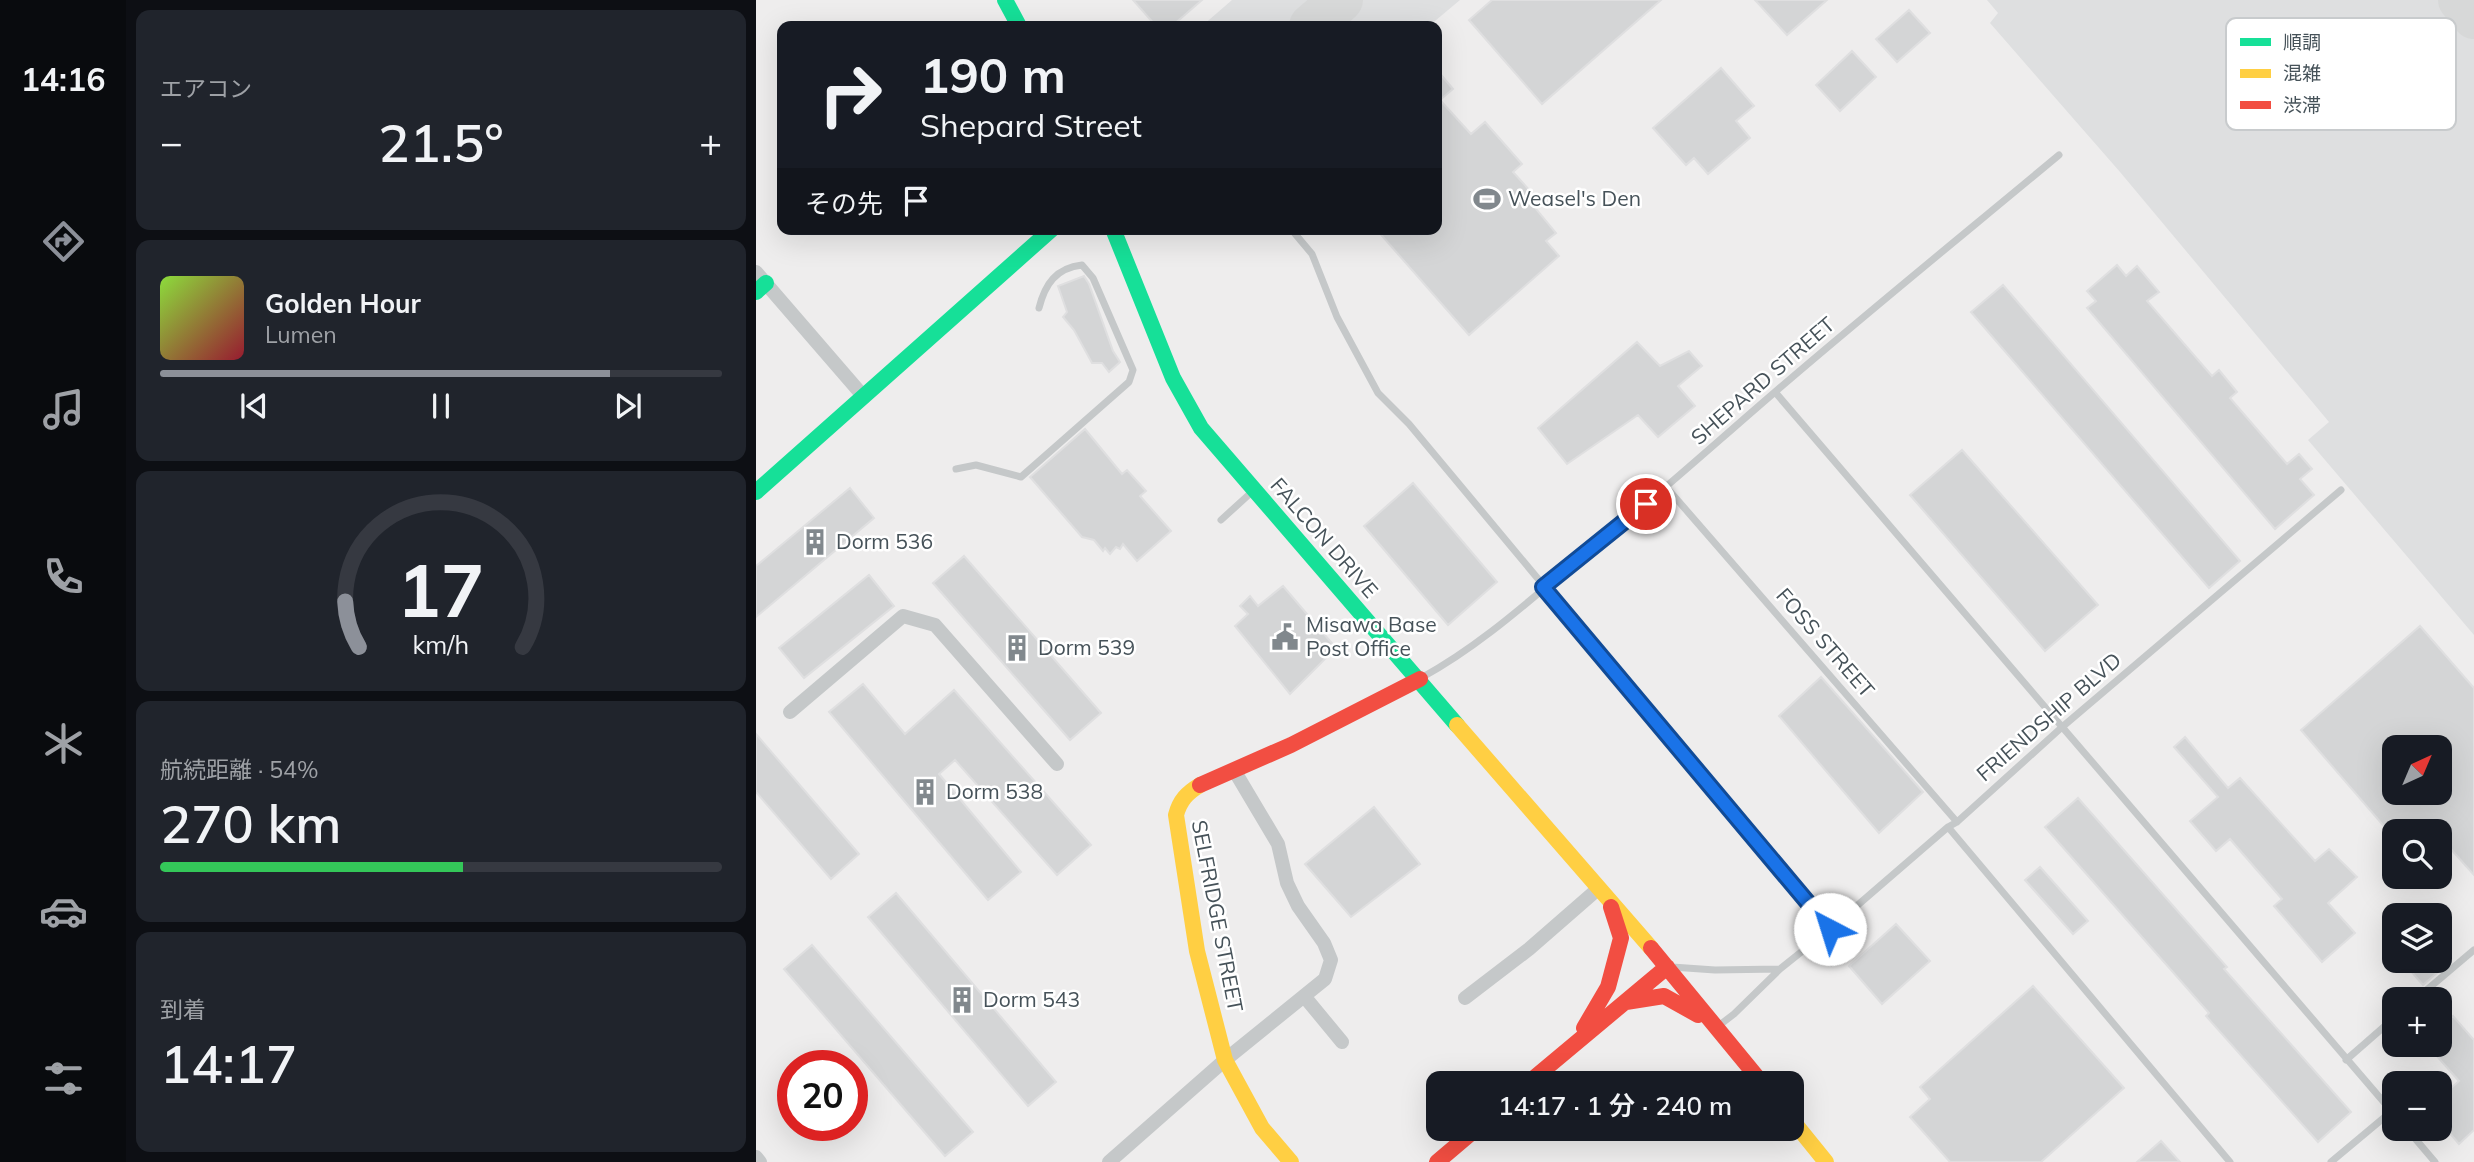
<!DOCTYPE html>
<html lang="ja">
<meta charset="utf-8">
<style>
:root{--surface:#171b24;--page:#20242c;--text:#f1f3f6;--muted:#9ea1a6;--line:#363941;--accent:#8c9099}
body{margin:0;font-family:Mulish,"Noto Sans JP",sans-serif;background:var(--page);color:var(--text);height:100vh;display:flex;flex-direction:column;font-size:26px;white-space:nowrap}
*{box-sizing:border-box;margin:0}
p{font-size:23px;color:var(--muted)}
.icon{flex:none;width:38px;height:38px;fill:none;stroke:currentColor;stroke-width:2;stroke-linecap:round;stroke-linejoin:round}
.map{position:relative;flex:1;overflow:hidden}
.sheet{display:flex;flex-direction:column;gap:10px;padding:10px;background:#0d0f14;width:630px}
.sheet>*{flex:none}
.guide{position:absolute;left:21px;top:21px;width:665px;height:214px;border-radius:14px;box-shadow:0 7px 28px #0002;background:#171b24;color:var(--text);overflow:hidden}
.needle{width:46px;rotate:44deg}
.tools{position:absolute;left:1626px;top:735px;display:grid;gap:14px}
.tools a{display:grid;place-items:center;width:70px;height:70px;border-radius:14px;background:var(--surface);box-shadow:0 7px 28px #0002;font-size:35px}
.speed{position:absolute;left:21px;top:1050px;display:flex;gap:14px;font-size:35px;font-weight:700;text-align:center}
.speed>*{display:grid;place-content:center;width:91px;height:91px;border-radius:50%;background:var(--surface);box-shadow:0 7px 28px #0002;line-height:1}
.speed .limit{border:10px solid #d22;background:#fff;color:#111}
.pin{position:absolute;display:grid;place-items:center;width:60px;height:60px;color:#fff;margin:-30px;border:4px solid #fff;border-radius:50%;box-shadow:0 2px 7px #0007}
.me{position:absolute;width:77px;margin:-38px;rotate:320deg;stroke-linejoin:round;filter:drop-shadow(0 0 5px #0008)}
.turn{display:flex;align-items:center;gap:24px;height:147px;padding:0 28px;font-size:32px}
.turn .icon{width:91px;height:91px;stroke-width:2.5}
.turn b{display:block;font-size:49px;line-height:60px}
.then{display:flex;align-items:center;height:66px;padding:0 28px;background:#0003;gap:14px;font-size:26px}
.big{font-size:52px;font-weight:600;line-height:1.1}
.sheet .widget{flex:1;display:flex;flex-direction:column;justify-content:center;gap:10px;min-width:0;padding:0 24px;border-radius:14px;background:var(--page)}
.sheet .dial{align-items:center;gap:0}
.dial svg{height:182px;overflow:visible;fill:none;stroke:var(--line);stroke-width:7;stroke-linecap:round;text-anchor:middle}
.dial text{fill:var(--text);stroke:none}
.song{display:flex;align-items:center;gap:21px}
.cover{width:84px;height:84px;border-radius:10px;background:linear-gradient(135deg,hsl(90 70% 55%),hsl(350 70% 35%))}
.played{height:7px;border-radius:4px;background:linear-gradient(90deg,var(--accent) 80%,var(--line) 80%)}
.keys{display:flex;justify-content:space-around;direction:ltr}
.heat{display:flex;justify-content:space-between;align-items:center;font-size:38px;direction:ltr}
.charge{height:10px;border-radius:5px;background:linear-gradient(90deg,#34c759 54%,var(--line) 0)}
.trip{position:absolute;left:670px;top:1071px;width:378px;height:70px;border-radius:14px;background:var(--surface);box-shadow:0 7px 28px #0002;font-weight:600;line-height:70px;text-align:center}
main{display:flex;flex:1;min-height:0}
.dock{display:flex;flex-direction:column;width:126px;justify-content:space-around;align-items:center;background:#090b0e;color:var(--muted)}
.dock .icon{width:49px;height:49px}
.dock .active{color:var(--accent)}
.dock b{font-size:32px;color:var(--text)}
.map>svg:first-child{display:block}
.airport{fill:#dedfe0}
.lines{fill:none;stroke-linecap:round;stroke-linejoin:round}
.taxiway{stroke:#d7d8d8;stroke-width:44}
.building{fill:#d4d5d6;stroke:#dfdfe0;stroke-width:2;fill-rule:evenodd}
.lane{stroke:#c5c8c9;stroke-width:7}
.street{stroke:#c5c8c9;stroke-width:14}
.fast{stroke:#16e098;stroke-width:16}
.slow{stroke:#ffcf43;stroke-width:16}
.jam{stroke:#f24e42;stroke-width:16}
.route-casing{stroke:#114b97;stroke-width:18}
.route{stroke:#1a73e8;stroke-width:12}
.labels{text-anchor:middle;stroke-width:5;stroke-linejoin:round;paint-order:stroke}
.poi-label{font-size:21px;fill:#465259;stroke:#fff;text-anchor:start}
.street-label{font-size:21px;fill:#465259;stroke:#fff}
.key{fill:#fff;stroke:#c8cbcd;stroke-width:2}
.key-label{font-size:19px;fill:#465259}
</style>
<main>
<nav class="dock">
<b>14:16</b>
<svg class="icon active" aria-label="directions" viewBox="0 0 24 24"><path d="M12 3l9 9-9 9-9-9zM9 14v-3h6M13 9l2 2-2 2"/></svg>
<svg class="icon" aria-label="music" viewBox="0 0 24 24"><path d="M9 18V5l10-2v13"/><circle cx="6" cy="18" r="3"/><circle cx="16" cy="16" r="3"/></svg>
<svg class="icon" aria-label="phone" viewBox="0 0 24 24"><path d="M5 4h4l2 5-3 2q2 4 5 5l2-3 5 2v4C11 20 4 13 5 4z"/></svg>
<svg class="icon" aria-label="climate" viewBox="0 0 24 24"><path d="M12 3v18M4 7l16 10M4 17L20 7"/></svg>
<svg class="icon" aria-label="car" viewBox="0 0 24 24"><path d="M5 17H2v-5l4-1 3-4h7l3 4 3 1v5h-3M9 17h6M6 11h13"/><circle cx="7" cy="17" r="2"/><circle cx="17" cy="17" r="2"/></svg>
<svg class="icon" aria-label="filters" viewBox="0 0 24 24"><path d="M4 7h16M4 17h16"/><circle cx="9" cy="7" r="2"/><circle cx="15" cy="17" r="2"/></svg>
</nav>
<section class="sheet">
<div class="widget"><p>エアコン</p>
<div class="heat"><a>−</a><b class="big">21.5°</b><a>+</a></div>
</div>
<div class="widget">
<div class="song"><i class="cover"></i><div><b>Golden Hour</b><p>Lumen</p></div></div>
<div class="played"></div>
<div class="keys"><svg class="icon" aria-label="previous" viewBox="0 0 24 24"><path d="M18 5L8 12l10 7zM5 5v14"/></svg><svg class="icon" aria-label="pause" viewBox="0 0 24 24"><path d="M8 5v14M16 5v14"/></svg><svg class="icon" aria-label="next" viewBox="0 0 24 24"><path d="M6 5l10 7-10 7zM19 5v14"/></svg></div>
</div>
<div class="widget dial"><svg viewBox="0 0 100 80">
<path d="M14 69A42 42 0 1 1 86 69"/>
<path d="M14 69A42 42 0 0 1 8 49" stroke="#8c9099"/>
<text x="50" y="56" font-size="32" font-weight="700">17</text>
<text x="50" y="72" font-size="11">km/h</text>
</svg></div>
<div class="widget"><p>航続距離 · 54%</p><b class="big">270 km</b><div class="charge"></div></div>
<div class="widget"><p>到着</p><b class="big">14:17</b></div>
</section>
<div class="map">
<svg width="1718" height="1162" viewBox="0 0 1718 1162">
<rect width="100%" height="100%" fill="#eeeded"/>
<path class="airport" d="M476,0H704L673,26H446Z
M1231,0H1718V635L1552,440L1573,422L1364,172L1234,23L1242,13Z"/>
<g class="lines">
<path class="taxiway" d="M1704,0L1718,17
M555,26L585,0"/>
</g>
<path class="building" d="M377,0H446L416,26H400Z
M736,0H905L786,104L713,20Z
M999,0H1071L1031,35Z
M1153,10L1174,33L1141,62L1120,39Z
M1096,51L1120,77L1084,111L1060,85Z
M965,68L998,106L980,121L994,138L952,174L938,158L930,165L897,128Z
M681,70L697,89L684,100L715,134L729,122L766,164L757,172L786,204L780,209L800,233L790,241L803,256L713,335L620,229H681Z
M1361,265L1370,276L1381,266L1403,292L1391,301L1456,376L1463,370L1481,392L1474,398L1531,464L1543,454L1556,469L1544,479L1558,495L1519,529L1331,308L1340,301L1331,291Z
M328,276L333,284L357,351L364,362L353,372L346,363H336L318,330L307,317L311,312L302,286Z
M1247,285L1484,561L1453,588L1215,312Z
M881,342L904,366L933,351L946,366L922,386L939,406L902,437L882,415L811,464L782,428Z
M329,429L366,474L371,470L390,491L384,496L415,531L381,561L367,544L364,549L360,547L354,554L349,548L347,551L338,540L326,537L274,477Z
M1206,450L1342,605L1289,651L1154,495Z
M657,483L741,582L692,625L608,526Z
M94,488L118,518L0,617V566Z
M208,556L345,713L314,740L177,583Z
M113,575L138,606L48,678L23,648Z
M527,586L580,648L534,694L479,626L492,614L484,606L494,596L502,606Z
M1664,626L1718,688V875L1693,847L1684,855V831H1632L1545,730ZM1638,747H1684V793H1638Z
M1065,677L1167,792L1123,833L1023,716Z
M107,684L149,734L198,690L335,845L301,875L199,760L183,774L265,872L232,900L73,712Z
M0,734L103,854L75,879L0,792Z
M1429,737L1472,788L1484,778L1559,861L1573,849L1601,877L1572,903L1599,933L1566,962L1518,906L1526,899L1474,839L1460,851L1434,821L1462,797L1418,747Z
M1322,798L1471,967L1468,969L1595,1112L1562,1142L1450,1016L1453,1013L1289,827Z
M618,807L664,864L595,917L549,864Z
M1284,867L1332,921L1317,934L1269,880Z
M140,893L300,1082L272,1106L112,917Z
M1140,924L1174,961L1126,1004L1093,966Z
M56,945L217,1132L189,1156L28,969Z
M1646,961H1674L1683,971L1667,985Z
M1277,986L1368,1088L1285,1162H1194L1154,1117L1174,1099L1164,1087Z
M1697,1016L1718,1040V1130L1703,1144L1684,1122V1098L1703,1081L1671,1045H1684V1028Z
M1405,1141L1424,1162H1381Z"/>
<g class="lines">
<path class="lane" d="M535,229L556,254L581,317L622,393L653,424L1074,929
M1019,392L1638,1114
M200,469L220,465L265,477L373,382L377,370L337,278L326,265C300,268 289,284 283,308
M911,488L1201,822
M465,520L498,490
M665,678C733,641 790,585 850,537C908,490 962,441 1019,392C1112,312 1208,234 1303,155
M1192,827L1474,1162
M916,967L959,970L1023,969
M1660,999L1718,950
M961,1027L978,1014L1024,969L1074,929L1192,827L1201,822L1305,728L1585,490
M1590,1060L1638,1018
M1651,1129L1679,1162
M1575,1162L1636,1111"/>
<path class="street" d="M0,272L108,397
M34,712L147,616L179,625L301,764
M548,996L586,1042
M709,998L773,949L843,888
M0,1157L4,1162
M353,1162L469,1060L569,979L575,960L568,943L542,906L531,883L522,844L478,770"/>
<path class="fast" d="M249,0L263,26
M357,229L417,378L445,428L701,725
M0,292L10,283
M0,492L296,229"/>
<path class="slow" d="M701,725L895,948
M444,785C431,793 424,800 420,815L441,951L469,1060L506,1128L535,1162
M1036,1120L1070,1162"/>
<path class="jam" d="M444,785L535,745L664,679
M895,948L1006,1083
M870,1002L908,996L942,1015
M828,1028L852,987L865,938L855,907
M772,1083L911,967
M681,1162L720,1129"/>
</g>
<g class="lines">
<defs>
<path id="route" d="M890,504L787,587L1074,929"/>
</defs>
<use href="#route" class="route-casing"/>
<use href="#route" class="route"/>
</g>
<defs>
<symbol id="stadium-bare" viewBox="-9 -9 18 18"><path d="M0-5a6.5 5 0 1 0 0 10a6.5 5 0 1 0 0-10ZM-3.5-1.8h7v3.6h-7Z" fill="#81888d" stroke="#fff" stroke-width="2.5" paint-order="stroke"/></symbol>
<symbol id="building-bare" viewBox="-9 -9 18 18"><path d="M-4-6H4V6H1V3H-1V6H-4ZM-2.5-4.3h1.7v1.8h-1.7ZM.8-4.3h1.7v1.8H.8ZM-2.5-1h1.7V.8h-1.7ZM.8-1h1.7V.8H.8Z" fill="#81888d" stroke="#fff" stroke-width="2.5" paint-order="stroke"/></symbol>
<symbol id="civic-bare" viewBox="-9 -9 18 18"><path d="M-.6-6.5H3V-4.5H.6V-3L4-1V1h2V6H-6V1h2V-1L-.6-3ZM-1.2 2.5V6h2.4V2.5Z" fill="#81888d" stroke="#fff" stroke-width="2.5" paint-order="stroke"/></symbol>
</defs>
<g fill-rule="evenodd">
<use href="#stadium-bare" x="712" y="180" width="38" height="38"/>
<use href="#building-bare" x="40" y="523" width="38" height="38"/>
<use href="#civic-bare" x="510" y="618" width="38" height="38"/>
<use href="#building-bare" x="242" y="629" width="38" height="38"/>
<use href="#building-bare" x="150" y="773" width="38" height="38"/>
<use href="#building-bare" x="187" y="981" width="38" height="38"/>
</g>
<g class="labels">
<g class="poi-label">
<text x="752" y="206">Weasel's Den</text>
<text x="80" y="549">Dorm 536</text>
<text x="550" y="632">Misawa Base<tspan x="550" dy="24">Post Office</tspan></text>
<text x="282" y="655">Dorm 539</text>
<text x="190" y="799">Dorm 538</text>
<text x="227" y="1007">Dorm 543</text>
</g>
<g class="street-label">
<text transform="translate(1007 381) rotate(-41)" y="7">SHEPARD STREET</text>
<text transform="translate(568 538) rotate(49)" y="7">FALCON DRIVE</text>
<text transform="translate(1069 643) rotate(49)" y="7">FOSS STREET</text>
<text transform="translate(1293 717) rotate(-41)" y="7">FRIENDSHIP BLVD</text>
<text transform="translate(461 916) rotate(79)" y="7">SELFRIDGE STREET</text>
</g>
</g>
<rect x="1470" y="18" width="230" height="112" rx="10" class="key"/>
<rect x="1484" y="38" width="31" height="8" fill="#16e098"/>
<rect x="1484" y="69" width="31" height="9" fill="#ffcf43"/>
<rect x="1484" y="101" width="31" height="8" fill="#f24e42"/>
<g class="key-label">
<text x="1527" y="49">順調</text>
<text x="1527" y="80">混雑</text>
<text x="1527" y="112">渋滞</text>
</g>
</svg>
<div class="tools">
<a><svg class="needle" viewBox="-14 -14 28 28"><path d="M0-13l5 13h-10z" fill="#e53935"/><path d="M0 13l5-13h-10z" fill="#9ea1a6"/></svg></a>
<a><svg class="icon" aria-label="search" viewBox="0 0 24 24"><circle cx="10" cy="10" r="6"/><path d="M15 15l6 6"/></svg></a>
<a><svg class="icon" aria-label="layers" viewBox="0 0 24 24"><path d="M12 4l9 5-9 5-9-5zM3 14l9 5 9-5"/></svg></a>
<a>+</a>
<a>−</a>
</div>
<div class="speed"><div class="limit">20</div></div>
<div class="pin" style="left:890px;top:504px;background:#d93025"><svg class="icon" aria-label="arrive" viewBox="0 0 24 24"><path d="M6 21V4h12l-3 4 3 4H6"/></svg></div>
<svg class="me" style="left:1074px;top:929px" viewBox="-20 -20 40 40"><circle r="19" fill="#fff"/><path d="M0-13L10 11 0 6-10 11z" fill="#1a73e8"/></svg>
<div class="trip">14:17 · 1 分 · 240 m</div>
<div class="guide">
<div class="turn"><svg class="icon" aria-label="right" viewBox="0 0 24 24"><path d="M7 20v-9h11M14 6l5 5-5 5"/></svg><div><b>190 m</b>Shepard Street</div></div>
<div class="then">その先<svg class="icon" aria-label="arrive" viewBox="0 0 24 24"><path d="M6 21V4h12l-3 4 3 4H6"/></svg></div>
</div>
</div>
</main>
